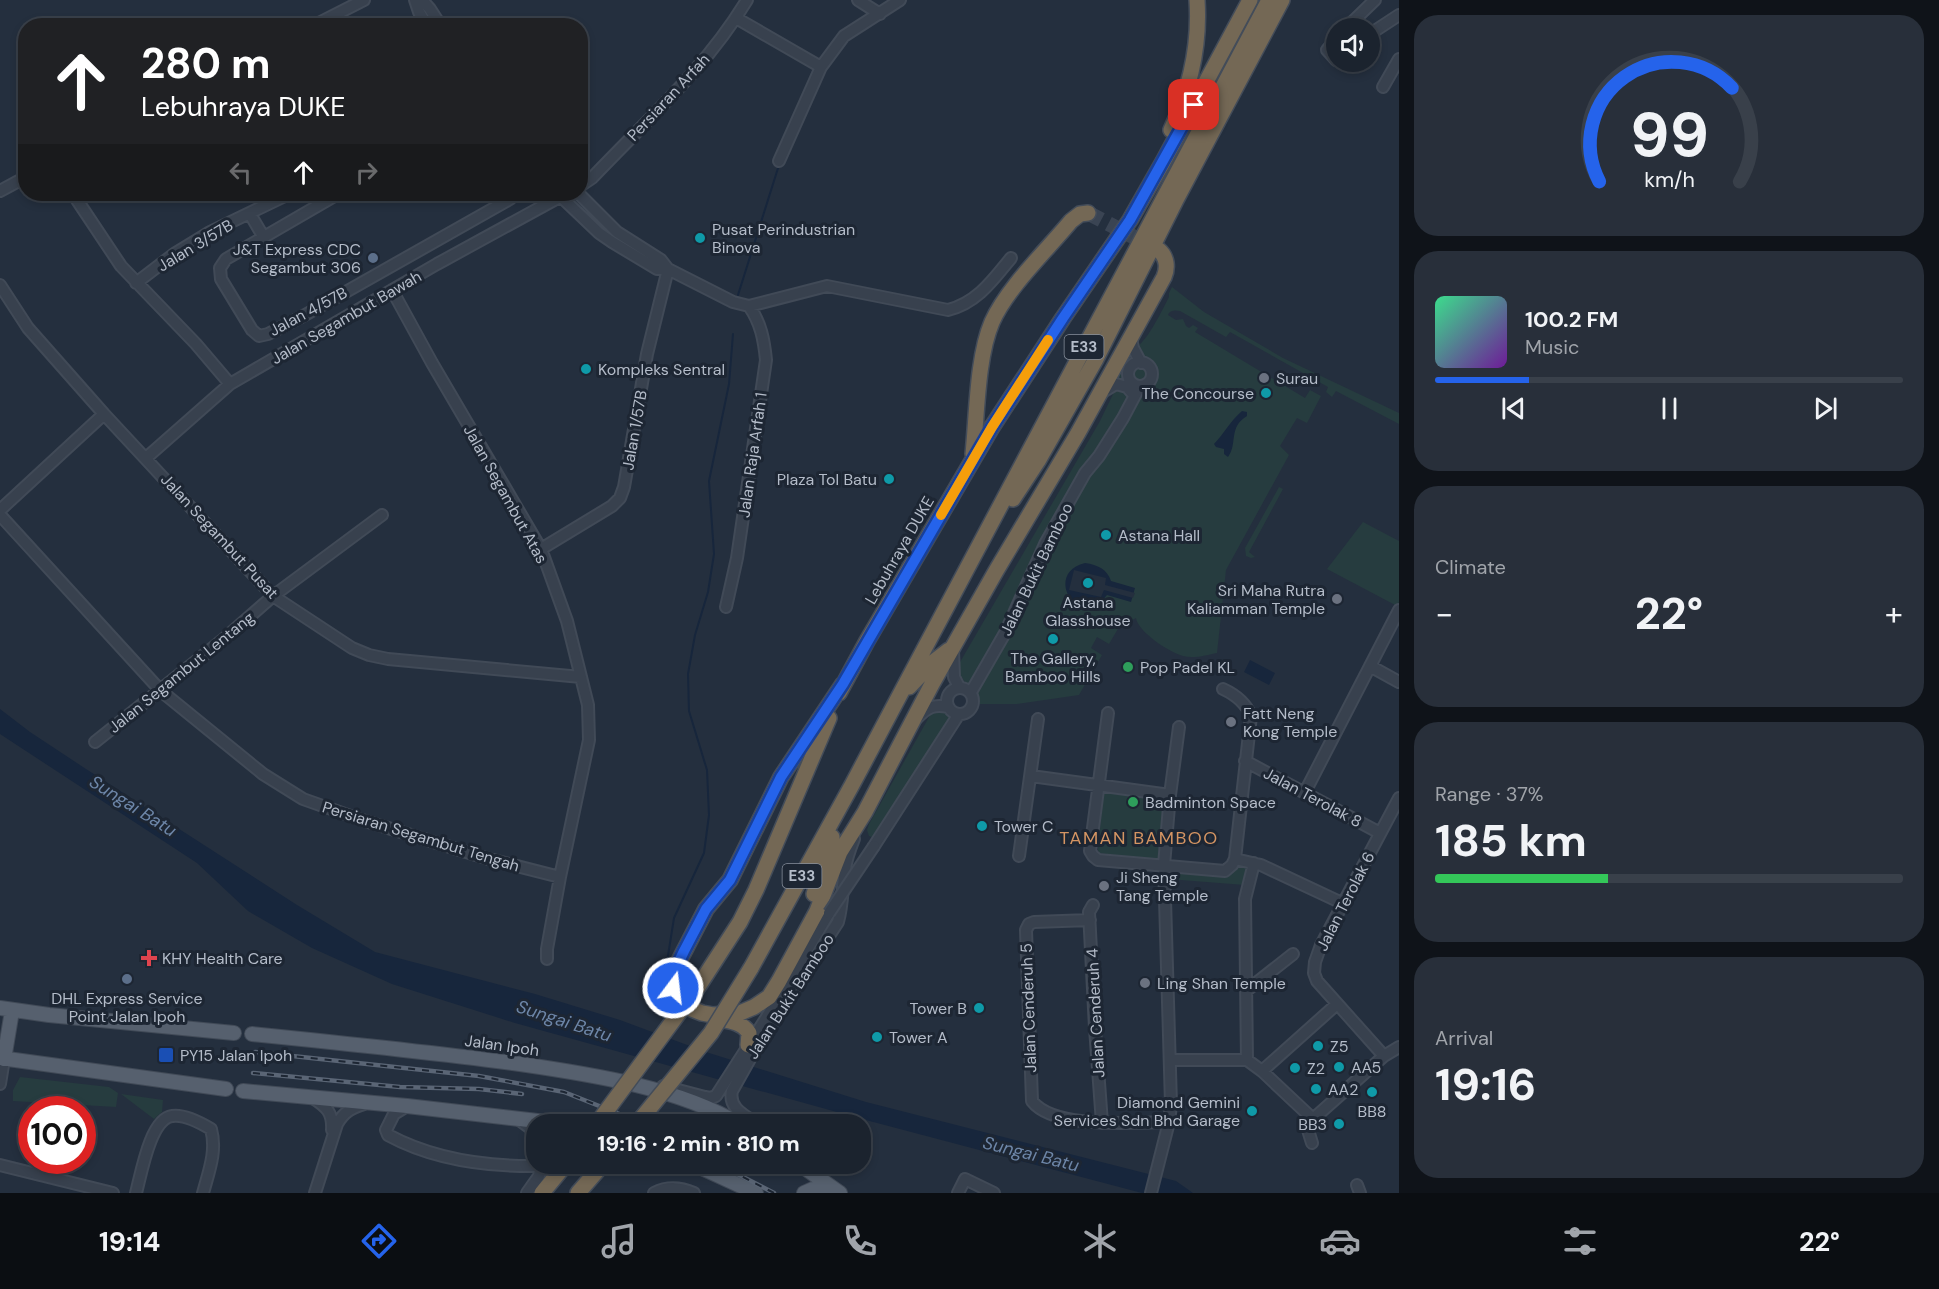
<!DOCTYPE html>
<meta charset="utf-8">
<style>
:root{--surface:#1b232e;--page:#282f3a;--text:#f1f3f6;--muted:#a0a4aa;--line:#39404a;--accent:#2563eb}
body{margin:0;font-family:"DM Sans",sans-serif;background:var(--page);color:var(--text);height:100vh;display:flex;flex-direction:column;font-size:22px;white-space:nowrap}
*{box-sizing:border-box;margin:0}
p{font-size:20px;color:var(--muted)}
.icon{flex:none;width:33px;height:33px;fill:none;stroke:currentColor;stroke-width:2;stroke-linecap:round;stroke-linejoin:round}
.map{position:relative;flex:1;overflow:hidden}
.sheet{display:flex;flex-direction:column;gap:15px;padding:15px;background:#0f1319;width:540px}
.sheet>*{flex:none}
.hud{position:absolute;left:18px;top:18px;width:570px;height:183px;border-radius:24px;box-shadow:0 3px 9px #0003,0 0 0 2px var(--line);background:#202124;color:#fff;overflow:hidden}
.buttons{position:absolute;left:1326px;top:18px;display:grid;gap:12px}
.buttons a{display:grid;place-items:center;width:54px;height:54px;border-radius:50%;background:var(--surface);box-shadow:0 3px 9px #0003,0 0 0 2px var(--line);font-size:30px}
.speed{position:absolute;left:18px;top:1096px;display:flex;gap:12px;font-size:30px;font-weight:700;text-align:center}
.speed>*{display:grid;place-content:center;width:78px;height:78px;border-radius:50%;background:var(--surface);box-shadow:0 3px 9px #0003,0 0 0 2px var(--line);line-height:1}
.speed .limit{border:9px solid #d22;background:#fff;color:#111}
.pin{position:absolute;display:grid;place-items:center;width:51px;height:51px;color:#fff;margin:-26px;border-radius:12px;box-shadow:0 3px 9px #0006}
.me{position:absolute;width:66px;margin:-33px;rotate:15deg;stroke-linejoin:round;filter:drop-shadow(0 0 4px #0008)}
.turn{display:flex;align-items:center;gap:21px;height:126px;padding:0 24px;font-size:27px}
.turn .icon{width:78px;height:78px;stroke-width:2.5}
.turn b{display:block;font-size:42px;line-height:51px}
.lanes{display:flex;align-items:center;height:57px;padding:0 24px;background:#0003;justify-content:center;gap:30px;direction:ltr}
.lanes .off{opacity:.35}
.big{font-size:45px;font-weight:700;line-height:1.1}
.sheet .widget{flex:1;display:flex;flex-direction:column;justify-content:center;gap:9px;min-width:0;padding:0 21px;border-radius:24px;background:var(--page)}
.sheet .dial{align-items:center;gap:0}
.dial svg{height:156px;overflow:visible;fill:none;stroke:var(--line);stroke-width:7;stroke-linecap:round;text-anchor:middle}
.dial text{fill:var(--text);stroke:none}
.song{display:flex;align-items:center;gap:18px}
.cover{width:72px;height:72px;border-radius:9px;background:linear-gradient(135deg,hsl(150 70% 55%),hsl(280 70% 35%))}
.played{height:6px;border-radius:3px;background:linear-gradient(90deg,var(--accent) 20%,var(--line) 20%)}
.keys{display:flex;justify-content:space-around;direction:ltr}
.heat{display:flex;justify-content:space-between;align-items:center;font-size:33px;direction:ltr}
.charge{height:9px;border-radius:4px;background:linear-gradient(90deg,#34c759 37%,var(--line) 0)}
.trip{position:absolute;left:526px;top:1114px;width:345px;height:60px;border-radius:24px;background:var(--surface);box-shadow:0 3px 9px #0003,0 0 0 2px var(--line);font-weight:700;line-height:60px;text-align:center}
.menu{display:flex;height:96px;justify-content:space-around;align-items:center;background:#0b0e12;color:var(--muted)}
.menu .icon{width:42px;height:42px}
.menu .on{color:var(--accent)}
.menu b{font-size:27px;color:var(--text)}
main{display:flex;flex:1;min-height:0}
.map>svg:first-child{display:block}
.green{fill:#263c3f}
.water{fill:#17263c}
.pier{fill:#242f3e}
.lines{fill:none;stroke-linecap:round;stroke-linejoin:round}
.stream{stroke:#17263c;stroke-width:2}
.highway-tunnel{stroke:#3a4453;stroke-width:15;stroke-dasharray:15 8;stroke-linecap:butt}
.minor-casing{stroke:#414a57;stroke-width:14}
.major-casing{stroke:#414a57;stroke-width:16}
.highway-casing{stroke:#434c59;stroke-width:18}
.minor{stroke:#38414e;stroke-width:10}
.major{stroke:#56606e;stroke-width:14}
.highway{stroke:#746855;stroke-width:15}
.rail-casing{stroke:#5a6575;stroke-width:4.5}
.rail{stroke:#1d2633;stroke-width:2;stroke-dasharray:7;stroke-linecap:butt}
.minor-bridge-casing{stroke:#414a57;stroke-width:14;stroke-linecap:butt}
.highway-bridge-casing{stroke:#434c59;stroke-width:18;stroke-linecap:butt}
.minor-bridge{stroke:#38414e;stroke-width:10}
.highway-bridge{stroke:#746855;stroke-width:15}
.route-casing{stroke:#184099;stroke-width:15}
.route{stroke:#2563eb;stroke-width:10}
.slow{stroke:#f59e0b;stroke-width:10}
.culture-dot{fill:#0f9aa8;stroke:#1d2633;stroke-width:2}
.service-dot{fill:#5c6f8a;stroke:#1d2633;stroke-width:2}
.worship-dot{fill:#6b7280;stroke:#1d2633;stroke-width:2}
.leisure-dot{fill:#2e9e5b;stroke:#1d2633;stroke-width:2}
.health-dot{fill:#e0444e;stroke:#1d2633;stroke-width:2}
.transit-dot{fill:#1a4fb4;stroke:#1d2633;stroke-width:2}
.labels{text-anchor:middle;stroke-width:6;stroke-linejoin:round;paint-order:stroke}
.shield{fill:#1d2633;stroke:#878f9c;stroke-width:1.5}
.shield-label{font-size:15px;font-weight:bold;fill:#b4bcc9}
.street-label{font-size:16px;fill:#b4bcc9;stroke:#1d2633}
.poi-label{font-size:16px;fill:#b4bcc9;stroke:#1d2633;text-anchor:start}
.water-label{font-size:18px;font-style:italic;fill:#6d86a8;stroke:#1d2633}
.neighbourhood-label{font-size:18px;letter-spacing:1.5px;fill:#d59563;stroke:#1d2633}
</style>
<main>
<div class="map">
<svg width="1399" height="1193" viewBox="0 0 1399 1193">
<rect width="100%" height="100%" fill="#242f3e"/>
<path class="green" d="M1172,287L1204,312L1283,358L1399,413V424L1336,391L1332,397L1326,392L1328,387L1230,332L1226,337L1180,311C1175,310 1170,310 1168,315L1176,320L1183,319L1186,326L1189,328L1193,325L1198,328L1195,332L1305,398L1310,390L1321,396L1307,423L1297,418L1280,446L1289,455L1226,570L1217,653C1207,655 1194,659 1183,656C1169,652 1138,632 1136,618L1132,620L1125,617L1109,644L1097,637L1091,648L1102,655L1079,695L1017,704H975L971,691L956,669L1100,421L1115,390L1110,384L1130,351C1146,346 1161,312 1169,297V293Z
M1279,487L1283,489L1249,552L1255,557L1251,558L1246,556L1245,548Z
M1363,522L1399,541V602L1397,606L1327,569Z
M933,710H947L955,716L875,838L869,836L867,830L869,824Z
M1103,791L1164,799L1160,861L1099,853L1098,850Z
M1239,867L1248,868L1245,885L1168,879L1169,872L1172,870L1226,875L1229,874Z
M20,1077L109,1087L118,1093L116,1107L13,1101V1090Z
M121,1094L163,1100L162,1112L154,1119Z"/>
<path class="water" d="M1242,411L1247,412V416C1228,427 1238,444 1228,457L1224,454V449L1216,447L1214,444C1224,434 1230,421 1242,411Z
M1085,563C1098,565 1107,569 1111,581L1135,588L1131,602L1107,595C1077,631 1043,573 1085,563Z
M1250,660L1275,673L1269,685L1244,672Z
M0,709L30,732L86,769L297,905L375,952L535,994L620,1020L706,1052L866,1102L1176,1181L1193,1193H1142L862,1119L515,1023L392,984L312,948L248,911L197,863L0,734Z"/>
<path class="pier" d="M1074,570L1106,578L1105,585L1135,593L1133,598L1104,590L1101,597L1069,590Z"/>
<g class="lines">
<path class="stream" d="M738,295L779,165
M667,962L674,918L704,853L709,815L707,770L689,711L688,674L695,635L708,592L714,554L709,481L729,384L733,334"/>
<path class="highway-tunnel" d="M1088,213L1151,246"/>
<defs>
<path id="minor" d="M415,0L419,12L427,26
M422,0L430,9L441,26
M858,0L880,14
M736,18L821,67
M313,26L364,0
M1346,28L1375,0
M1370,34L1399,15
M1336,39L1327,50L1336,60
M1383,87L1399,59
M779,161L821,67L844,36L900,0
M580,186L592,178C646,121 706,68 747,0
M0,191L26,177
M73,194L121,266L196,344L230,384
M338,194L226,259L220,268L221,279L252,330L259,336L268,334L305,315L510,199L515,194
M558,194L599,233L612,242L657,269H668
M579,194L617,232L661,260L668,269L733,302L749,306L827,286L948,310C977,303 993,280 1011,258
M250,214L263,236
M136,283L174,254L210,232L289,194
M0,285L28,328L104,414L273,596L352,648L369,655L388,659L581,677
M392,290L432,363L541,549L567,621L588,705L589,740L560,877L547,949V959
M1131,338L1133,348L1141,363
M1128 374a12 12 0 1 1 24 0a12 12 0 1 1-24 0Z
M1101,393L1116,384L1127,387L1133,394
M146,458L230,384L437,264L565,194
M0,510L104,414
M0,515L161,691L263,774L303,799L362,820L489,859L560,877
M541,549L612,506L620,498L624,487L647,354L668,269
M726,607L737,558L766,360C764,340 761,323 749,306
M953,650L954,677L959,687
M1370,666L1399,682
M947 701a13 13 0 1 1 26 0a13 13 0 1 1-26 0Z
M971,692L1005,633L1045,544L1085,473L1099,456L1123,418L1140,386
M1108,713L1090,851L1093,856L1098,860L1225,871L1232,865L1235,859L1251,716C1246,703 1236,695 1223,689
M917,718C928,707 934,704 948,707
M95,742L225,638L273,596L382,515
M1245,761L1380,833
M1031,776L1170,795
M1305,792L1399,610
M874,846L959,714
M1019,856L1038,719
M1235,859L1261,865L1342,903
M1093,905L1089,912L1095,1028L1102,1123
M1090,920L1034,922L1029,924L1026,930L1032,1101C1054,1130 1135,1122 1169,1122
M1246,991L1293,954
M1384,1056L1317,981L1314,973L1315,962L1321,945L1399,798
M1170,1060H1247L1262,1071L1313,1119
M1247,1060L1245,899L1254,863
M1262,1071L1337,1004
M0,1084L4,1059
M663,1086L705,1097L711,1098L716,1096L765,1020L829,913
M313,1098C327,1107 333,1113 332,1130
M407,1106L394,1114L386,1130L388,1135C434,1160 489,1167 541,1166
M518,1119L537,1133
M759,1125C746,1116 728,1109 732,1091L755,1050L838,922C843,904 842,888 845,870C846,859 850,849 854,839
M1312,1143L1308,1130L1313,1119L1384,1056L1399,1047
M0,1165L113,1193
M1357,1185L1360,1193
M136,1193C141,1175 150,1119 172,1116C184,1114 201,1123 211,1129C217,1151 209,1171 203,1193
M315,1193L337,1124C344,1112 351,1108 364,1104
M527,1193L539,1176L541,1164
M654,1193C668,1186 680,1187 694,1193
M958,1193L965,1179L994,1193
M1151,1193L1169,1122L1171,1104L1164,865L1170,795L1179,727"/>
<path id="major" d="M0,1008L49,1015L234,1033
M252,1034C342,1043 431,1052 520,1064C589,1074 681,1088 740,1125
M0,1058L226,1089
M4,1059L12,1011
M243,1091L407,1106L572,1125
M693,1164L756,1193
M799,1164L840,1193
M804,1193L813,1189L822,1193"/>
<path id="highway" d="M1171,130C1190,89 1200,45 1197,0
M973,454C977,415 977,357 992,322C1007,288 1047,250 1071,221L1080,214L1088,213
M1013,499L1038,461L1096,359L1176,200L1282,0
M843,684L781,777L730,880L706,909L678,963L673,976V992L678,1002L684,1006L702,1013L713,1015L740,1013L754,1007L769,997L779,981L817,911L840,852L865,812L932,684L996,571L1078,433L1164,277C1168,268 1167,257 1159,250
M909,687L932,663L949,650
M839,693L867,641L992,427L1063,318L1130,220L1163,162L1250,0
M814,894L832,837
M751,968L852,785L1269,0
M698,987L740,922L756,890L829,718
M717,1019C730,1021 742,1022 749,1033L748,1045
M542,1193L566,1164
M578,1193L603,1164"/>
</defs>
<use href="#minor" class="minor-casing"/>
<use href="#major" class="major-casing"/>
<use href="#highway" class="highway-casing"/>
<use href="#minor" class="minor"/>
<use href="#major" class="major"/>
<use href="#highway" class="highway"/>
<defs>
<path id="rail" d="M255,1052L479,1076L564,1092L647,1125
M253,1073L400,1087L479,1089L522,1094
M718,1164L774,1193"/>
</defs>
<use href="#rail" class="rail-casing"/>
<use href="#rail" class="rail"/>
<defs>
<path id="minor-bridge" d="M829,913L874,846"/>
<path id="highway-bridge" d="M596,1125L698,987
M636,1125L711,1033L751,968"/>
</defs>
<use href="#minor-bridge" class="minor-bridge-casing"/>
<use href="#highway-bridge" class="highway-bridge-casing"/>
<use href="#minor-bridge" class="minor-bridge"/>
<use href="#highway-bridge" class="highway-bridge"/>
</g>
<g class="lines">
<defs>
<path id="route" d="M673,988L675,970L684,951L706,909L730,880L781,777L843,684L992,427L1063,318L1130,220L1194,105"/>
</defs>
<use href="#route" class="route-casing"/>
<use href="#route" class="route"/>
<path class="slow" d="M941,515L992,427L1048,340"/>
</g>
<g class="culture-dot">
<circle cx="700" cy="238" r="6"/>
<circle cx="586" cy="369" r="6"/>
<circle cx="1266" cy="393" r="6"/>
<circle cx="889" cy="479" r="6"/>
<circle cx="1106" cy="535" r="6"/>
<circle cx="1088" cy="583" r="6"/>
<circle cx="1053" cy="639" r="6"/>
<circle cx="982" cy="826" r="6"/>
<circle cx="979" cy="1008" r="6"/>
<circle cx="877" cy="1037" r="6"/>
<circle cx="1318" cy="1046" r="6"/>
<circle cx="1339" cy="1067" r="6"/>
<circle cx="1295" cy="1068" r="6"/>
<circle cx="1316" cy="1089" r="6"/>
<circle cx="1372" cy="1092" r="6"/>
<circle cx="1252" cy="1111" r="6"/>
<circle cx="1339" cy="1124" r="6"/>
</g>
<g class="service-dot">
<circle cx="373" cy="258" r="6"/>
<circle cx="127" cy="979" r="6"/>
</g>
<g class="worship-dot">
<circle cx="1264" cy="378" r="6"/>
<circle cx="1337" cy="599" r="6"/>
<circle cx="1231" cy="722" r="6"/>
<circle cx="1104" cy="886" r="6"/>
<circle cx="1145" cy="983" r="6"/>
</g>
<g class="leisure-dot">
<circle cx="1128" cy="667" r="6"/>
<circle cx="1133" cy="802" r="6"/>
</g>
<path class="health-dot" d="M146 949h6v6h6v6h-6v6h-6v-6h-6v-6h6z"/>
<rect class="transit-dot" x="158" y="1047" width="16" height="16" rx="3"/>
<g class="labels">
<g class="shield">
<rect x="1064.5" y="335" width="39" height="24" rx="4.5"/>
<rect x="782.5" y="864" width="39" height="24" rx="4.5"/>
</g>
<g class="shield-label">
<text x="1084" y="352">E33</text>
<text x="802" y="881">E33</text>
</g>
<g class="street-label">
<text transform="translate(668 97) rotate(-47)" y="6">Persiaran Arfah</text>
<text transform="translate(195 245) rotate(-31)" y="6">Jalan 3/57B</text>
<text transform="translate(308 311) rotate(-28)" y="6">Jalan 4/57B</text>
<text transform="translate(346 317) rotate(-30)" y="6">Jalan Segambut Bawah</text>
<text transform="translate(634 430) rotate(-80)" y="6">Jalan 1/57B</text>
<text transform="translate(752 455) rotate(-82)" y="6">Jalan Raja Arfah 1</text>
<text transform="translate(506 494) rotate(61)" y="6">Jalan Segambut Atas</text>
<text transform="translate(220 536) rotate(47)" y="6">Jalan Segambut Pusat</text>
<text transform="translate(899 550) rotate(-60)" y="6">Lebuhraya DUKE</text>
<text transform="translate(1036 569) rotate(-64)" y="6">Jalan Bukit Bamboo</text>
<text transform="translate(181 672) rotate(-39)" y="6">Jalan Segambut Lentang</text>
<text transform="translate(1313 797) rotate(28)" y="6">Jalan Terolak 8</text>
<text transform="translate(421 836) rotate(17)" y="6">Persiaran Segambut Tengah</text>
<text transform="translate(1345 901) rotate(-63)" y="6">Jalan Terolak 6</text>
<text transform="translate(790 996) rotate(-57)" y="6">Jalan Bukit Bamboo</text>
<text transform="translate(1028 1008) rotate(-92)" y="6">Jalan Cenderuh 5</text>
<text transform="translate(1095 1013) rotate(-93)" y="6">Jalan Cenderuh 4</text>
<text transform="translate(502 1045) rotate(8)" y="6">Jalan Ipoh</text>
</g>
<g class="poi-label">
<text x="712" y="235">Pusat Perindustrian<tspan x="712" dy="18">Binova</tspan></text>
<text x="361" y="255" text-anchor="end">J&amp;T Express CDC<tspan x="361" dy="18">Segambut 306</tspan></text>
<text x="598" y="375">Kompleks Sentral</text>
<text x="1276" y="384">Surau</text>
<text x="1254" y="399" text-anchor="end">The Concourse</text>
<text x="877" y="485" text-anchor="end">Plaza Tol Batu</text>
<text x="1118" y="541">Astana Hall</text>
<text x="1325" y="596" text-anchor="end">Sri Maha Rutra<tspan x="1325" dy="18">Kaliamman Temple</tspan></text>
<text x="1088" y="608" text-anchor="middle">Astana<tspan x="1088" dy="18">Glasshouse</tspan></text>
<text x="1053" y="664" text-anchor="middle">The Gallery,<tspan x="1053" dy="18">Bamboo Hills</tspan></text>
<text x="1140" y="673">Pop Padel KL</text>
<text x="1243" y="719">Fatt Neng<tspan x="1243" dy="18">Kong Temple</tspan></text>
<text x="1145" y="808">Badminton Space</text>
<text x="994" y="832">Tower C</text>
<text x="1116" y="883">Ji Sheng<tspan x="1116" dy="18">Tang Temple</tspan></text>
<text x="162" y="964">KHY Health Care</text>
<text x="1157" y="989">Ling Shan Temple</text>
<text x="127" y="1004" text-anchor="middle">DHL Express Service<tspan x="127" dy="18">Point Jalan Ipoh</tspan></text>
<text x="967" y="1014" text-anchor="end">Tower B</text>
<text x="889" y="1043">Tower A</text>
<text x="1330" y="1052">Z5</text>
<text x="180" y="1061">PY15 Jalan Ipoh</text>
<text x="1351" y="1073">AA5</text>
<text x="1307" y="1074">Z2</text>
<text x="1328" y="1095">AA2</text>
<text x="1240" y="1108" text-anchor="end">Diamond Gemini<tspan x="1240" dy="18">Services Sdn Bhd Garage</tspan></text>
<text x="1372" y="1117" text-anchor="middle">BB8</text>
<text x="1327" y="1130" text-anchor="end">BB3</text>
</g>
<g class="water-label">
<text transform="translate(133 806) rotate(32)" y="6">Sungai Batu</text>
<text transform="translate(564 1021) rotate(18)" y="6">Sungai Batu</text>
<text transform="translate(1031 1154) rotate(14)" y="6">Sungai Batu</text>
</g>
<g class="neighbourhood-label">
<text x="1139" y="844">TAMAN BAMBOO</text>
</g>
</g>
</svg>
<div class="buttons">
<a><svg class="icon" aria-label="sound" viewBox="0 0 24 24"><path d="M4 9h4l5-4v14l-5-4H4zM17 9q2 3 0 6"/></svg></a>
</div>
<div class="speed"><div class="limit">100</div></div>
<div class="pin" style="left:1194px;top:105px;background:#d93025"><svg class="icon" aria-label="arrive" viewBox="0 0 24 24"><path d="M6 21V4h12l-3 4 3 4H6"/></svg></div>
<svg class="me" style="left:673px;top:988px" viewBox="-20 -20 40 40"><circle r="17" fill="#2563eb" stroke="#fff" stroke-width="3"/><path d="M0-11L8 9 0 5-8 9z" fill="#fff"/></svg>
<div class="trip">19:16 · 2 min · 810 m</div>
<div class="hud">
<div class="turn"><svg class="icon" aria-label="ahead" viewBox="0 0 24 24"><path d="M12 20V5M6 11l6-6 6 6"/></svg><div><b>280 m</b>Lebuhraya DUKE</div></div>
<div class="lanes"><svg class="icon off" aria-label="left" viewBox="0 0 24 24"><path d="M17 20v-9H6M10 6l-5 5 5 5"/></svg><svg class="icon" aria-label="ahead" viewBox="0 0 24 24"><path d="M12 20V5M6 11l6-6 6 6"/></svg><svg class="icon off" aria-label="right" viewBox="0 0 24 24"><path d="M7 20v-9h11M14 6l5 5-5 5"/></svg></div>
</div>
</div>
<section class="sheet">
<div class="widget dial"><svg viewBox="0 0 100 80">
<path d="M14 69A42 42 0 1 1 86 69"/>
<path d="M14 69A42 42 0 0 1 82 21" stroke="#2563eb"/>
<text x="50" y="56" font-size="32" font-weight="700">99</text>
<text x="50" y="72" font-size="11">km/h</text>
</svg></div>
<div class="widget">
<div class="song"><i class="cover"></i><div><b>100.2 FM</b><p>Music</p></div></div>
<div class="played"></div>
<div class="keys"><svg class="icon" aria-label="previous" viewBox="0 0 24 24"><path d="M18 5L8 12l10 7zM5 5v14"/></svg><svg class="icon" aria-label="pause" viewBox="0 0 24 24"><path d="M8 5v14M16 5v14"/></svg><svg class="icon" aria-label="next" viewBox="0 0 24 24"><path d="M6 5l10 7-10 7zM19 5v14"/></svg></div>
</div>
<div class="widget"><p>Climate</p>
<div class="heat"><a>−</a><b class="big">22°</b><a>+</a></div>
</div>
<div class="widget"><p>Range · 37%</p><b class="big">185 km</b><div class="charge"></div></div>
<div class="widget"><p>Arrival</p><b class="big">19:16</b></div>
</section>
</main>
<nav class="menu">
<b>19:14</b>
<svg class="icon on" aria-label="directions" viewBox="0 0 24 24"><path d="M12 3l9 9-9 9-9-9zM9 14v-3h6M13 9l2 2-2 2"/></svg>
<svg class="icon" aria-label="music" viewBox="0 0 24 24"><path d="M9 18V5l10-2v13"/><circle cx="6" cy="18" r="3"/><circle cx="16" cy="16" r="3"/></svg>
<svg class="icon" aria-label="phone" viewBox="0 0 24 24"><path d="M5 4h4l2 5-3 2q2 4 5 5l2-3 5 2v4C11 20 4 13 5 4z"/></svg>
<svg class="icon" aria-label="climate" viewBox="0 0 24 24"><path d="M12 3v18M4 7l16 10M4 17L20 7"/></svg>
<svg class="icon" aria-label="car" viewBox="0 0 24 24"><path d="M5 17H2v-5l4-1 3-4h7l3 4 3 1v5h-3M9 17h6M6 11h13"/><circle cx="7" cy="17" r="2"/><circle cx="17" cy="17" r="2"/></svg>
<svg class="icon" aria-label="filters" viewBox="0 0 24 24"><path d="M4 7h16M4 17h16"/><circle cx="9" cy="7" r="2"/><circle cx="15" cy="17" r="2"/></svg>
<b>22°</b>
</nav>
